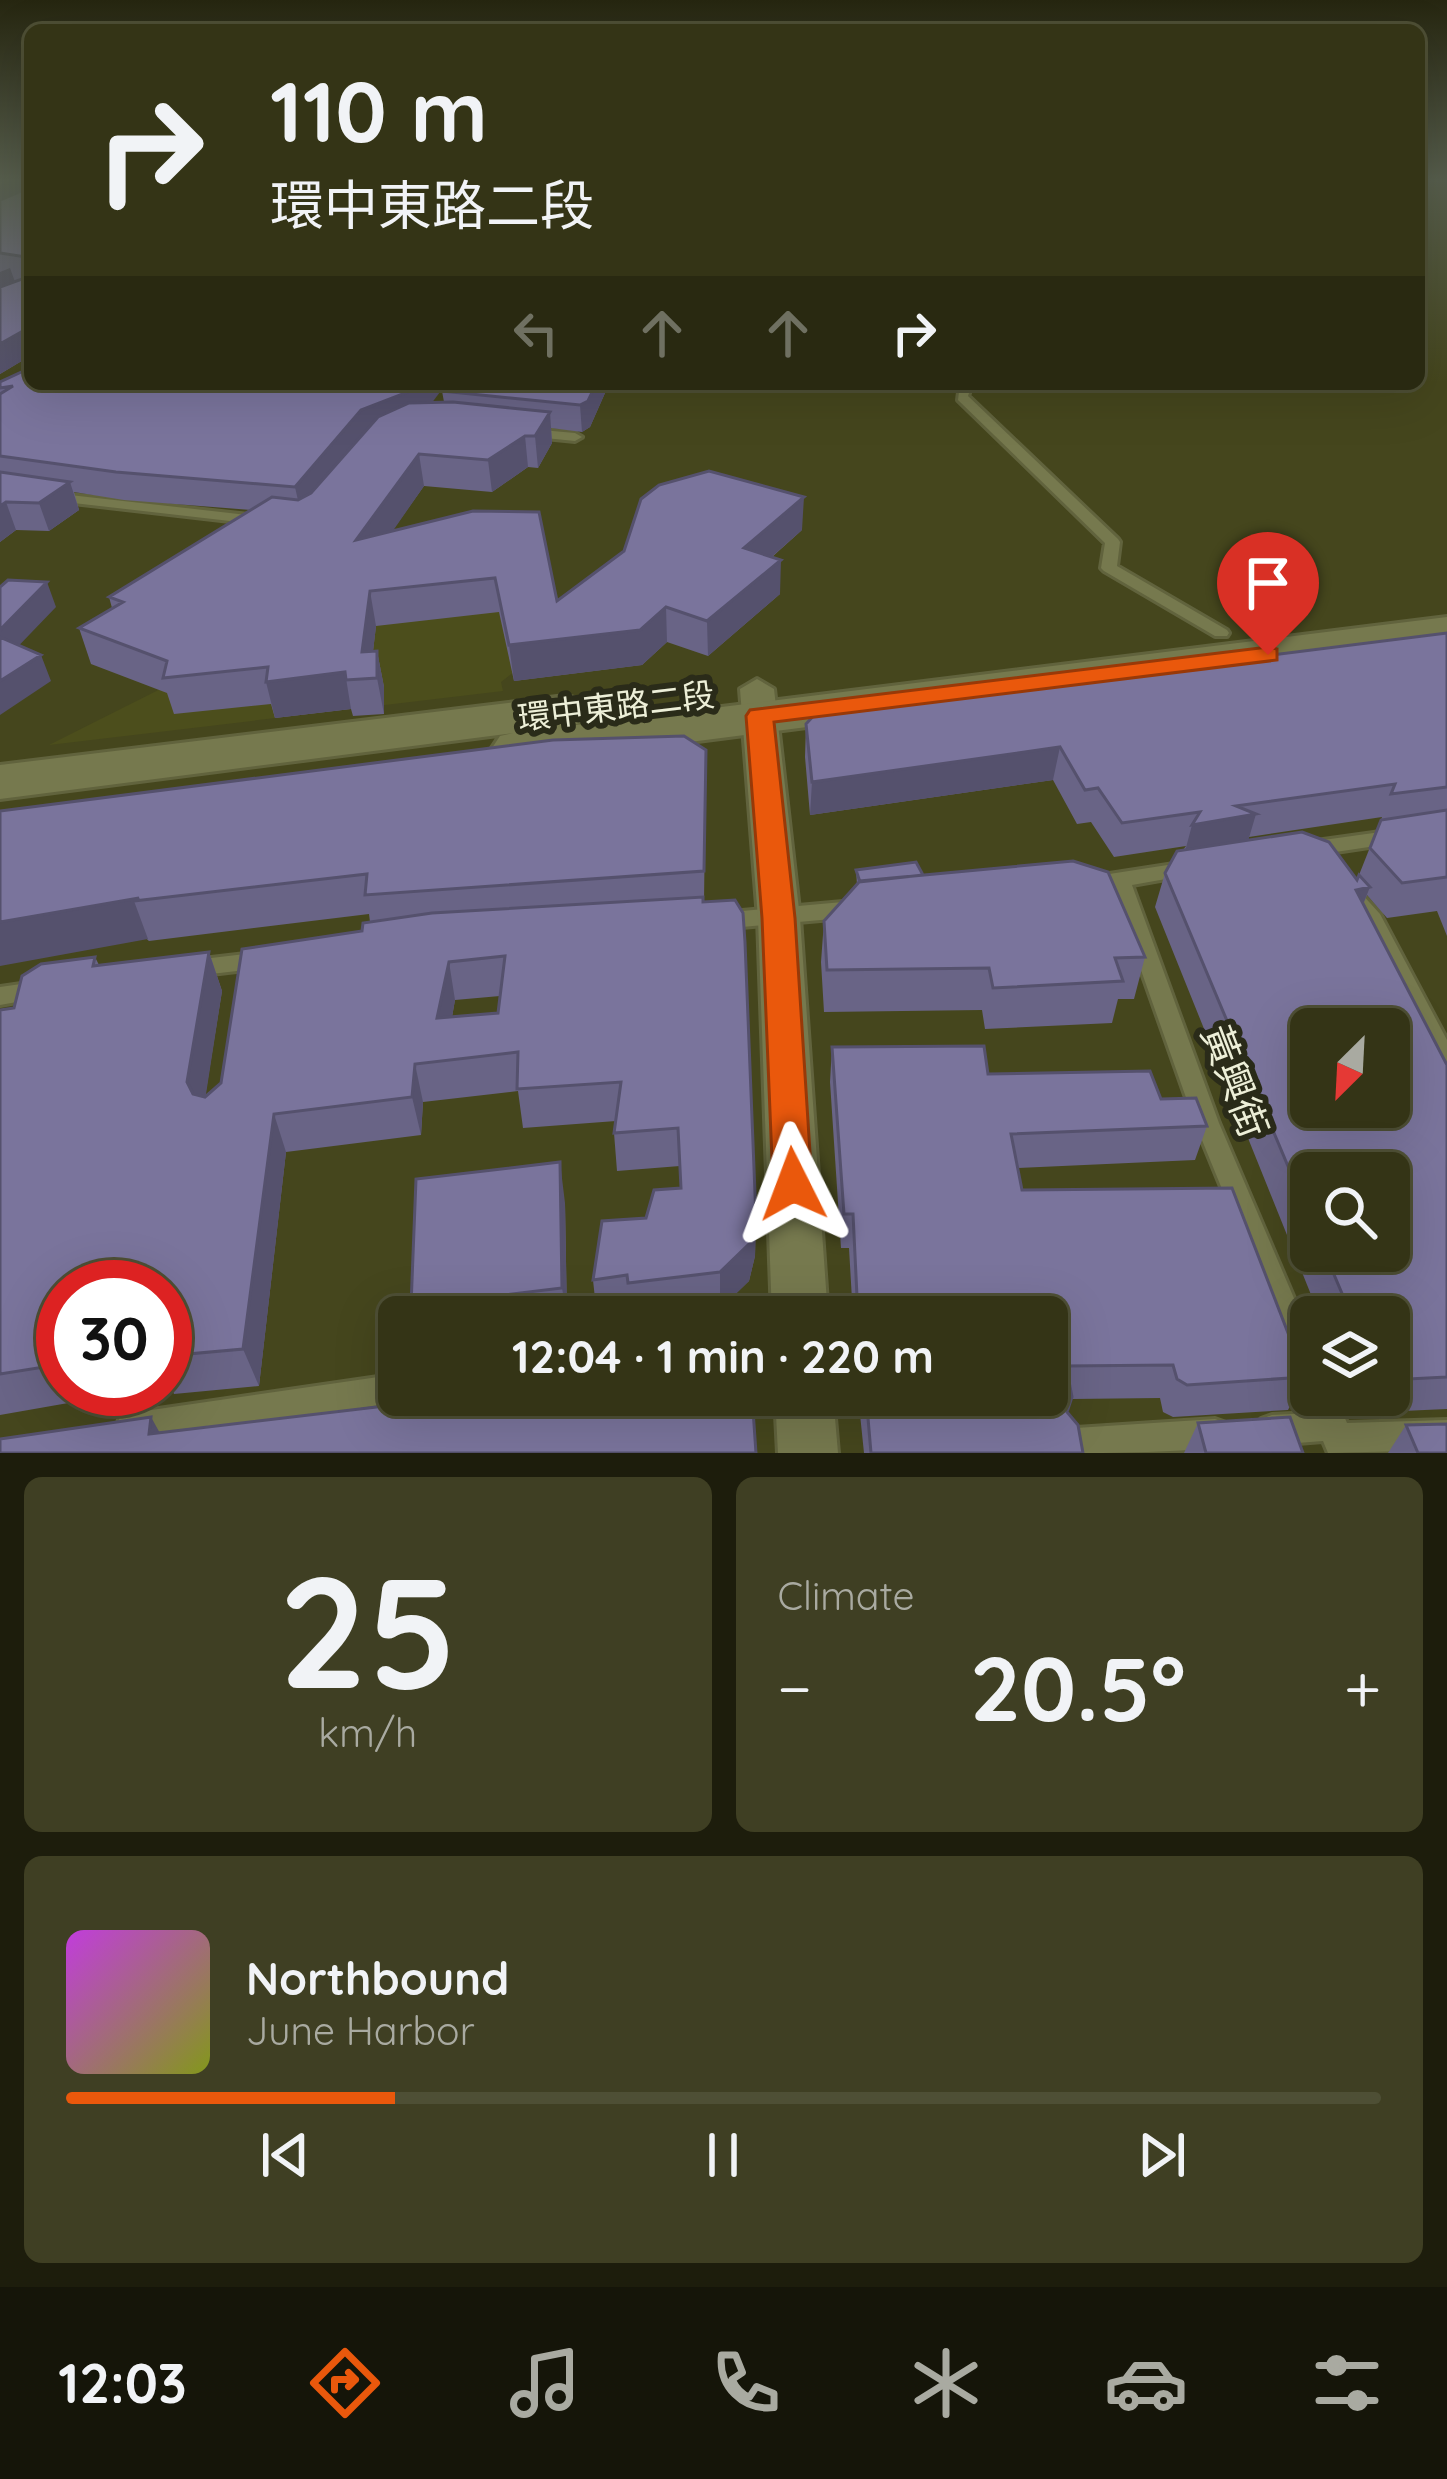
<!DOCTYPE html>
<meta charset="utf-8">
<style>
:root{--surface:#343416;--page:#3f3f23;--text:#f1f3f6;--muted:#a9aaa1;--line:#4e4f35;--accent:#ea580c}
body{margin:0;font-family:Quicksand,"Noto Sans TC",sans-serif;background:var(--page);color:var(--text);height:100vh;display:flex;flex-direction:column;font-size:45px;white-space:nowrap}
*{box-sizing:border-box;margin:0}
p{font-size:39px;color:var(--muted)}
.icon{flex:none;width:66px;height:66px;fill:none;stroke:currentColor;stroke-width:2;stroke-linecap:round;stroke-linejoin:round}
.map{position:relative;height:1453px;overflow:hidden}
.side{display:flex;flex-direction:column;gap:24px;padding:24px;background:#1d1d0c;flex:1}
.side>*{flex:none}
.guide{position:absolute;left:24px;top:24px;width:1401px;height:366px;border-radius:18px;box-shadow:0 12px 48px #0002,0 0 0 3px var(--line);background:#343416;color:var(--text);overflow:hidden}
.needle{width:78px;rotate:204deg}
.tools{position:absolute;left:1290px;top:1008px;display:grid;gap:24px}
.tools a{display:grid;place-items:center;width:120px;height:120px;border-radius:18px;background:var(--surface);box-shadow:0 12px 48px #0002,0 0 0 3px var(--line);font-size:60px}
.speed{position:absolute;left:36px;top:1260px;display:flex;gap:24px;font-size:60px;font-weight:700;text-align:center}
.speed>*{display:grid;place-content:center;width:156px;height:156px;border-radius:50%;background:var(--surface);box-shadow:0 12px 48px #0002,0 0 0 3px var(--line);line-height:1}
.speed .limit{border:18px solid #d22;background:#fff;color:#111}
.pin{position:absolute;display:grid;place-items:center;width:102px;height:102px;color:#fff;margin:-123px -51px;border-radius:50% 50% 50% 0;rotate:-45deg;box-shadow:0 0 12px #0007}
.pin .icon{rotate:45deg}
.me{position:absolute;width:132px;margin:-66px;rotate:357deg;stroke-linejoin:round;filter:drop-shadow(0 0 9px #0008)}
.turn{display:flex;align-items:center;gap:42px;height:252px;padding:0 48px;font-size:54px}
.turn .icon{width:156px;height:156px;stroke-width:2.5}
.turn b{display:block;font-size:84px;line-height:102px}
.lanes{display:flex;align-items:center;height:114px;padding:0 48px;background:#0003;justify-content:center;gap:60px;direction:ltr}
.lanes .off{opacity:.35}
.big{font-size:90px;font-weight:700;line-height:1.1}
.side .tile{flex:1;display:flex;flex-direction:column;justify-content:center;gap:18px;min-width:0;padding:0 42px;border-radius:18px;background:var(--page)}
.side .dial{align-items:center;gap:0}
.dial b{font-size:156px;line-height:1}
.song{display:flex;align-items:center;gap:36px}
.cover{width:144px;height:144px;border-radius:18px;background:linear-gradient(135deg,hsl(290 70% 55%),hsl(70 70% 35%))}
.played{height:12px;border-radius:6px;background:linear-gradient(90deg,var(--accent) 25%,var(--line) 25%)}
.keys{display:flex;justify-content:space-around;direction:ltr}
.heat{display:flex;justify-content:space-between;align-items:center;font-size:66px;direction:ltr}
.side .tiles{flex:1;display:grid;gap:24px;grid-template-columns:1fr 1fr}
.tile:last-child{grid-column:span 2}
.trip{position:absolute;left:378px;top:1296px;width:690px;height:120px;border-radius:18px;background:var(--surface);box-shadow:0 12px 48px #0002,0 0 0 3px var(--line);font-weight:700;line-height:120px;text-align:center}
.dock{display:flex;height:192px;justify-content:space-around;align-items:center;background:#151509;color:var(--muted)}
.dock .icon{width:84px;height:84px}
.dock .selected{color:var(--accent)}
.dock b{font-size:54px;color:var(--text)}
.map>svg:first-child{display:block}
.built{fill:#4c4e1c}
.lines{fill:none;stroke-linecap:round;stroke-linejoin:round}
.lane-casing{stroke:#61633d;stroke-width:6}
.street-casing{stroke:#61633d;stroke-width:6}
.secondary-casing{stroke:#61633d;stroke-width:6}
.lane{fill:#76794e;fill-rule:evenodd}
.street{fill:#76794e;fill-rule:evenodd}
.secondary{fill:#76794e;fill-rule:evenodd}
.wall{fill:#696486;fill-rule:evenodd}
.shaded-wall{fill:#55516d}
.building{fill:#7a749c;stroke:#55516d;stroke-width:3;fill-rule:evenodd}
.route{fill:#ea580c;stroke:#983908;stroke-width:3}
.labels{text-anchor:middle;stroke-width:12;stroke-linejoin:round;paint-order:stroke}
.street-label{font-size:33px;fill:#edefd8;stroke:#2a2b19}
.near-street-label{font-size:39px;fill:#edefd8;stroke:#2a2b19}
</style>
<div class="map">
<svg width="1447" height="1453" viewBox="0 0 1447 1453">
<rect width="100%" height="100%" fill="#45461d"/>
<path class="built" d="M545,544L566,632L501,682L503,691L49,745L425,556Z"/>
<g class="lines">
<defs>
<path id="lane" d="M960,384H972L968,396L1118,539L1120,542L1117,566L1227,630L1229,633L1227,636H1215L1104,571L1101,568L1105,543L958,400Z
M530,429L575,433L582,437L575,441L525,436L523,433Z
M52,493L257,516L264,520L257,524L47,500L45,497Z
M1395,830L1402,832L1405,837L1402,842L1309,856L1302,854L1299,849L1302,844L1309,842Z
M1187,862L1194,864L1197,869L1194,874L1132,885L1219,1123L1311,1338V1395H1335L1347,1423L1447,1420V1450L1328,1453L1323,1441L1272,1445L1261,1441L1257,1430L1261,1419L1272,1415L1312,1413L1305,1395L1309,1385L1301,1382L1195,1123L1112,888L1090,891L1083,889L1080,884L1083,879L1090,877Z
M1353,890L1360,892L1380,914L1447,1040V1072L1439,1069L1364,924L1343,897L1346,892Z
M854,901L861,904L865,909L861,914L854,917L720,929L712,926L709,921L712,916L720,913Z
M262,952L270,954L273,960L270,966L262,968L194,976L186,974L183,968L186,962L194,960Z
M42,981L50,984L53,990L50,996L0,1005V987Z
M399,1374V1395H411L399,1402L131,1443L120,1439L116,1428L120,1417L131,1413Z
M1215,1419L1226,1423L1230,1434L1226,1445C1191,1453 1105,1453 1065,1453L1061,1443L1065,1432L1076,1428Z"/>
<path id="street" d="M757,679L774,689L800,918L828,1317H772L758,918L740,689Z
M775,1395H833L838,1453H778Z"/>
<path id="secondary" d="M1447,617V645L518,764L500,760L492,748L500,736L513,733L0,799V765L565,696L583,700L590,711L583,722L568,726Z"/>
</defs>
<use href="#lane" class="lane-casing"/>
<use href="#street" class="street-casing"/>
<use href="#secondary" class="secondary-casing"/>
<use href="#lane" class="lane"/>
<use href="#street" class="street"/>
<use href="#secondary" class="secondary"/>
</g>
<path class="wall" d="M0,179H30V356L0,374Z
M0,382L432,402H444L442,391L447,384H609L590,427L582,432L551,428L552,443L538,468L528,467L492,492L424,486L392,531L557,601L802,530L772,557L780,594L708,656L667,642L642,665L514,681L499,612L376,626L373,651H377L384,687V714L353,716L351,709L275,718L271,704L174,714L167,693L91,664L79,628L112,608L109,597L251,510L124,500L74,492L79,510L49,531L16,530L0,542Z
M1447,633V936L1437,911L1387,918L1367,895L1363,904L1447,1065V1409L1358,1413L1351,1395H1389V1317H1320L1155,907L1165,873L1186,846L1114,857L1091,822L1077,824L1053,780L810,815L805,757L806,724ZM1382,817L1357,880L1248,840L1249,837ZM1311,1173L1389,1251H1311Z
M706,750L704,902L756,1218L755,1256L749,1281L720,1309L655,1317H631L630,1312L597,1317L593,1280L646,1218L681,1188L680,1166L617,1171L614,1133L616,1121L523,1128L518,1091L423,1102L421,1135L286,1152L259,1386L174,1394L170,1385L165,1386V1287H63V1389H148L0,1415V1010L14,1008L95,957L99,965L209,952L222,991L205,1097L221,1083L370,922L369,914L149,941L0,811ZM500,996L498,1013L452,1017L455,1000Z
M856,870L923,875L1145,957L1134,999H1118L1112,1023L985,1029L982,1010L824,1012L821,962L824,921L857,885Z
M832,1047L988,1074L1161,1099L1207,1126L1195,1160L1018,1168L1022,1190L1305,1377L1288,1410L1173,1417L1163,1412L1160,1398L1071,1399L1067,1412L1083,1453H864L858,1395H1047V1317H853L849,1248H841L830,1082Z
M565,1203L567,1317H414L411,1306Z
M1198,1423L1303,1453H1184Z
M1406,1425L1447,1453H1388Z"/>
<path class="shaded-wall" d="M15,179H23L28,196L0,208V185Z
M10,268L18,290L0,298V272Z
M30,327V356L0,374V344Z
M423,384H446L425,412L301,514L295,487L361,410Z
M596,384H609L590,427L582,432L580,405Z
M550,412L552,443L538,468L535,436Z
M525,436L528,467L492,492L488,460Z
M419,454L424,486L363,574L356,540Z
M70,482L79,510L49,531L39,503Z
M804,497L802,530L743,582L744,548Z
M6,502L16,530L0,542V506Z
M781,560L780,594L708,656L707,621Z
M47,582L56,607L5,660L0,647V630Z
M370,591L376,626L370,678L362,652Z
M666,607L667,642L642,665L514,681L509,645Z
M377,651L384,687V714L377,678Z
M41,655L51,681L0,715V681Z
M345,672L351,709L275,718L266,682Z
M1060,747L1053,780L810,815L812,782Z
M1256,814L1246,848L1183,859L1192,825Z
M1370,887L1356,922V890Z
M139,898L134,901L148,939L0,966V922Z
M209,952L222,991L202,1120L187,1082Z
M449,962L455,1000L445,1057L437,1018Z
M415,1064L423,1102L421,1135L412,1097Z
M274,1114L286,1152L259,1386L243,1349Z
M560,1162L565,1203L567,1317L562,1288Z
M756,1218L755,1256L749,1281L720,1309V1272Z
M151,1417L171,1453L149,1434Z"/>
<path class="building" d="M27,179H30V327L0,344V287L25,278L26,257L0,253V200L26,189L28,180Z
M30,368V384H313L337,387L340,384H423L421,387L361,410L295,487L116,472L0,456V394L13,386L0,388V382Z
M447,384H596L588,401L580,405L442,391Z
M453,402L550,412L535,436H525L488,460L419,454L356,540L473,511L539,512L557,601L624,551L641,499L659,485L709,471L804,497L744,548L781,560L707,621L666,607L640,630L509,645L495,578L370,591L362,652L377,651V678L346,680L345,672L266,682L268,667L163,678L167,661L79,628L123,602L109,597L272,497L298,500L311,493L378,417L409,403Z
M0,472L70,482L39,503L6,502L0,506Z
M8,580L47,582L0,630V587Z
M1447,633V787L1391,794L1395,784L1236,806L1256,814L1192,825L1200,812L1122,823L1098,788L1085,790L1060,747L812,782L806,724L817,712Z
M0,637L41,655L0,681Z
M684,736L706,750L704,871L365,895L367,874L134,901L139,898L0,922V811L553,740Z
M1447,810V877L1402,883L1370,848L1381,820Z
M1302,832L1329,842L1357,880L1359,875L1370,887L1356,890L1447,1065V1377L1389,1380V1317H1352L1324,1251H1389V1173H1311V1221L1165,873L1177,851ZM1311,1029H1389V1107H1311Z
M1073,861L1108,872L1145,957L1115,958L1123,981L993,988L989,968L827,970L824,921L860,881Z
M916,862L923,875L860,882L856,870Z
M703,897V902L735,900L743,913L745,942L756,1218L750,1243L720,1272L628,1283L627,1275L593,1280L602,1221L646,1218L654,1190L681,1188L678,1128L614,1133L621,1082L517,1089L518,1052L415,1064L412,1097L274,1114L243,1349L165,1356V1287H63V1364L0,1374V1010L14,1008L22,976L41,964L95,957L93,966L209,952L187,1082L193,1094L205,1097L221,1083L242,949L362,931L363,923L432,913ZM505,956L498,1013L437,1018L449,962Z
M984,1046L988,1074L1150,1071L1161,1099L1196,1098L1207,1126L1011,1134L1022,1190L1232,1188L1305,1377L1187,1385L1177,1379L1173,1365L1066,1366L1072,1397L1067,1412L1078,1425L1083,1453H871L866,1395H1047V1317H858L853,1214H844L832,1047Z
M560,1162L562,1288L411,1306L416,1179Z
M478,1395H752L756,1453H0V1439L151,1417L149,1434Z
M1290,1417L1303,1453H1206L1198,1423Z
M1447,1424V1453H1418L1406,1425Z"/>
<linearGradient id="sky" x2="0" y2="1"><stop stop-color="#262610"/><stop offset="0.47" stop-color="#565d4c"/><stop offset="1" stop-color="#565d4c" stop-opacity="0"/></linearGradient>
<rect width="1447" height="382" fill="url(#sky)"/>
<path class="route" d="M1268,647L1277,649V660L774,722L795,918L812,1184L806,1196L793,1201L779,1196L773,1184L762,918L746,716L750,710Z"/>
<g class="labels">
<g class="street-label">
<text transform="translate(616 706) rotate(-7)" y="12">環中東路二段</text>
</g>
<g class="near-street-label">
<text transform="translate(1235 1081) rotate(69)" y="14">黃興街</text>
</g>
</g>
</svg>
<div class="tools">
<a><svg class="needle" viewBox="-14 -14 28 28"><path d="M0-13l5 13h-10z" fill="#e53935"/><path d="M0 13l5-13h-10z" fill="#a9aaa1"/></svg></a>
<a><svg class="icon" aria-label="search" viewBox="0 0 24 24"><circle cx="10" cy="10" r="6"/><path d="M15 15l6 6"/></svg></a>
<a><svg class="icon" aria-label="layers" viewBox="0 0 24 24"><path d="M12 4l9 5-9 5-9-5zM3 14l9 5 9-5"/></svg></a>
</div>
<div class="speed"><div class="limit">30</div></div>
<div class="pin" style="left:1268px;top:655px;background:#d93025"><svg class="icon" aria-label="arrive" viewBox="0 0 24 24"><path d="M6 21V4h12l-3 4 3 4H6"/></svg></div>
<svg class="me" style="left:793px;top:1184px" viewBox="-20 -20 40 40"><path d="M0-17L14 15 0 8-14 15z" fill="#ea580c" stroke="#fff" stroke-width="4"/></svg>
<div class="trip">12:04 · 1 min · 220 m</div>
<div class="guide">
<div class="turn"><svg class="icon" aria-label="right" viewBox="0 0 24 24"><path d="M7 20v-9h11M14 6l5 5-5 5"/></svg><div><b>110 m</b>環中東路二段</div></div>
<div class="lanes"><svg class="icon off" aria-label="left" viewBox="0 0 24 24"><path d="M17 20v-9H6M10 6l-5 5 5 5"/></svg><svg class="icon off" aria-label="ahead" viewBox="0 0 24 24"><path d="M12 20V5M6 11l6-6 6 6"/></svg><svg class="icon off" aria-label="ahead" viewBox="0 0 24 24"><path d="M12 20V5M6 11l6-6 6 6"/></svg><svg class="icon" aria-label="right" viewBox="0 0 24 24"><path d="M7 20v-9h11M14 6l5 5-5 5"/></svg></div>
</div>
</div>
<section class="side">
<div class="tiles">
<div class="tile dial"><b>25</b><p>km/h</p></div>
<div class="tile"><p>Climate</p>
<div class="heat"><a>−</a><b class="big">20.5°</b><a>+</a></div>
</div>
<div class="tile">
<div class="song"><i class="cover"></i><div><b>Northbound</b><p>June Harbor</p></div></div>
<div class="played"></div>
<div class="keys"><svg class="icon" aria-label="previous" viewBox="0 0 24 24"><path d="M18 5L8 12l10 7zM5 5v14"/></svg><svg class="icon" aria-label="pause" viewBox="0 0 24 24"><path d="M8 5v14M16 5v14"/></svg><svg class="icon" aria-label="next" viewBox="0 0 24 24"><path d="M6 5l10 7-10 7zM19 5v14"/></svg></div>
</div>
</div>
</section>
<nav class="dock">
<b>12:03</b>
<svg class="icon selected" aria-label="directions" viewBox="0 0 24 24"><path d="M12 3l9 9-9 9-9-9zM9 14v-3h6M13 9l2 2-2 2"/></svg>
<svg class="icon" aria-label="music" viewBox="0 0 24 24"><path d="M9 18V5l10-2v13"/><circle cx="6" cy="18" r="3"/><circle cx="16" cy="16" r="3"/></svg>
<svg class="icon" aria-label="phone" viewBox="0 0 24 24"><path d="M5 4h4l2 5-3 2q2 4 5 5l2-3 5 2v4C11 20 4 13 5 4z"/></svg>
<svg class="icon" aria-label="climate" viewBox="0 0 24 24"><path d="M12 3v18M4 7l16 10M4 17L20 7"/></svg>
<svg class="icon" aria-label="car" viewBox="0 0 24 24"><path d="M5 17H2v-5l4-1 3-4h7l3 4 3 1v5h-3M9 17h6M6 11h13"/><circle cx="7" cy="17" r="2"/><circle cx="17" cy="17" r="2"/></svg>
<svg class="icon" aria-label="filters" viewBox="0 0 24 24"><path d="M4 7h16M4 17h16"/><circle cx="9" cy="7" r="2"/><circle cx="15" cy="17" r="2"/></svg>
</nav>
